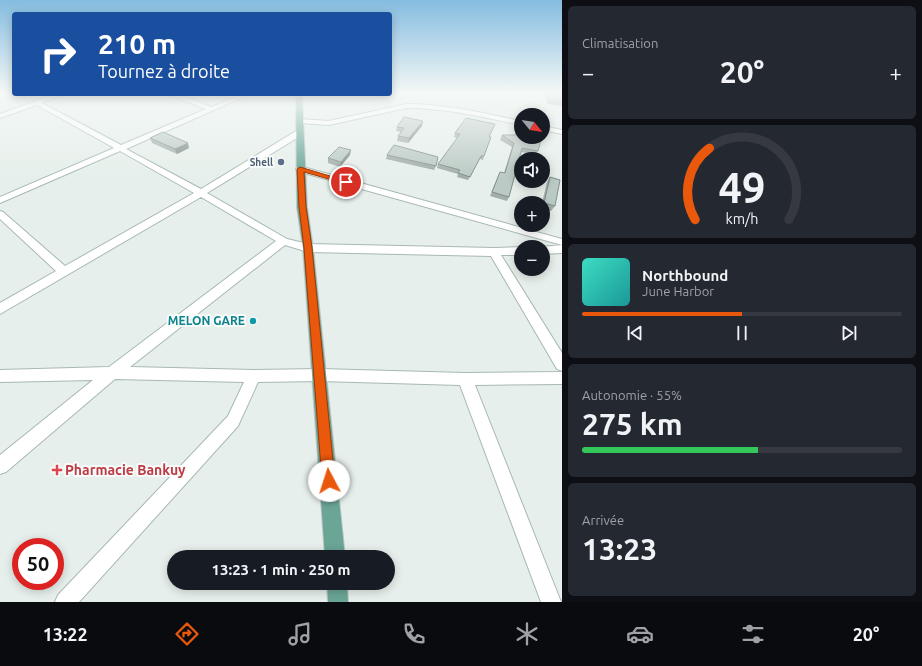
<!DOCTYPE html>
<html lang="fr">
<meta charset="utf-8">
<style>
:root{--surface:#171b24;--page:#242831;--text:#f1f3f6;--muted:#9ea1a6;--line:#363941;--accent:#ea580c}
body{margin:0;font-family:Ubuntu,sans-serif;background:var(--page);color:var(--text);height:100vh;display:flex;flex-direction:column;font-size:15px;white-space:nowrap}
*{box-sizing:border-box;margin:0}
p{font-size:13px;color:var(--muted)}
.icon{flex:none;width:22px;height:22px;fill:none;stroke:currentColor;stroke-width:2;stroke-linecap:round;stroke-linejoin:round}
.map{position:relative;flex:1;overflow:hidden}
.drawer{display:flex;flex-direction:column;gap:6px;padding:6px;background:#0d0f14;width:360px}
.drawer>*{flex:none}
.guide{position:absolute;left:12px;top:12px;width:380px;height:84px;border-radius:4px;box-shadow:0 2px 10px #0003;background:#1a4fa0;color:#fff;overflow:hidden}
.needle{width:26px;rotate:120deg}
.tools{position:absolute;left:514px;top:108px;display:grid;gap:8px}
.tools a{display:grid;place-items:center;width:36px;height:36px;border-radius:50%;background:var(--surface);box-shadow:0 2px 10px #0003;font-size:20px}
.speed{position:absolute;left:12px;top:538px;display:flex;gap:8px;font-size:20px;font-weight:700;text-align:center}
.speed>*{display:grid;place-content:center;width:52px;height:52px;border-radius:50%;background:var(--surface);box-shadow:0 2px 10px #0003;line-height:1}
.speed .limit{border:6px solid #d22;background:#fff;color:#111}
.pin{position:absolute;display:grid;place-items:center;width:34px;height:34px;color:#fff;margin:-17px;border:2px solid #fff;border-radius:50%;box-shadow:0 1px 4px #0007}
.me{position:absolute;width:44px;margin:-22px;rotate:355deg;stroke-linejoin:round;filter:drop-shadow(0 0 3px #0008)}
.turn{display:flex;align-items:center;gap:14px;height:84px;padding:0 20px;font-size:18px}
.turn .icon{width:52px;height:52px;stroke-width:2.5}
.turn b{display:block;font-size:28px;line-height:34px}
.big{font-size:30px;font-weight:700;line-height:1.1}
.drawer .card{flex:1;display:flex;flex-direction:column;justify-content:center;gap:6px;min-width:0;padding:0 14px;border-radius:6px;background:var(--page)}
.drawer .dial{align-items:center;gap:0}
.dial svg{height:104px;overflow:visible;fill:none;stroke:var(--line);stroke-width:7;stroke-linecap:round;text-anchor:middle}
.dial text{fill:var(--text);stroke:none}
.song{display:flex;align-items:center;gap:12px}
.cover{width:48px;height:48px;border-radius:6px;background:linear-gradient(135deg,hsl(170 70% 55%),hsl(180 70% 35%))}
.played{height:4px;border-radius:2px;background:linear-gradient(90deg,var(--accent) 50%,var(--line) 50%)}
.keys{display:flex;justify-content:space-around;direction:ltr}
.heat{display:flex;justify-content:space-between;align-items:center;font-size:22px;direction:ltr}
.charge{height:6px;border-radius:3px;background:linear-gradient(90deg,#34c759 55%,var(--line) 0)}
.trip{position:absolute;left:167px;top:550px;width:228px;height:40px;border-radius:20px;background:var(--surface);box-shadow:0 2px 10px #0003;font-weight:700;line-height:40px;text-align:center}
.tabs{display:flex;height:64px;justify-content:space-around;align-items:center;background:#090b0e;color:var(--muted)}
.tabs .icon{width:28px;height:28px}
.tabs .selected{color:var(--accent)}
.tabs b{font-size:18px;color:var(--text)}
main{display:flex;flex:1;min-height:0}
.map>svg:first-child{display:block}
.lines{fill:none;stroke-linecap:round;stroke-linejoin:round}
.minor-casing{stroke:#a8b8b2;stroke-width:2}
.major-casing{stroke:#c2cac8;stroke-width:2}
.minor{fill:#fff;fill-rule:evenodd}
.major{fill:#6aa596;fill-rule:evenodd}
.wall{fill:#a1aea9}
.shaded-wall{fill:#838d89}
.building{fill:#bbcac4;stroke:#838d89}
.route{fill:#ea580c;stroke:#983908}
.service-dot{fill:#5c6f8a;stroke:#f7fbf9;stroke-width:1.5}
.culture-dot{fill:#0f9aa8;stroke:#f7fbf9;stroke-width:1.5}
.health-dot{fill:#e0444e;stroke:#f7fbf9;stroke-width:1.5}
.labels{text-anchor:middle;stroke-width:4;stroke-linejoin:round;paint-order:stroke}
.far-service-label{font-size:10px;font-weight:bold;fill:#4e5e75;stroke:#f7fbf9;text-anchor:end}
.culture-label{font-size:12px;font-weight:bold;fill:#0d838f;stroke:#f7fbf9;text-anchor:end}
.near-health-label{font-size:14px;font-weight:bold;fill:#be3a42;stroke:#f7fbf9;text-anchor:start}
</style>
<main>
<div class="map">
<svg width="562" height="602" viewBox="0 0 562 602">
<rect width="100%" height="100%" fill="#e6efeb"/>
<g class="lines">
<defs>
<path id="minor" d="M55,94H64L42,103L121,145L206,109L167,94H176L212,107L242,94H250L126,149L201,189L296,131H302V135L207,193L287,239L308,244L494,248L521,247V255H501L562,353V371L557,369L491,256L308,252L285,245L130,367L254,370L320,369L465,373L562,372V384L475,385L561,602H541L460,385L320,381L258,382L238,426L79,602H55L58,595L228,416L244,382L115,379L6,472L0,474V455L93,380L0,382V370L109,367L276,241L201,197L0,314V303L56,271L0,219V211L3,212L65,266L194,193L120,151L0,203V197L114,148L37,105L0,118V114Z
M406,104C445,104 483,113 521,121V125C483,117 445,108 406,108L329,125L299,123L296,121L299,119L329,121Z
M543,126L562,130V134L543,130Z
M297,167H303L562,239V245L297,171L296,169Z
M562,245V253L543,254V247H541Z"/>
<path id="major" d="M296,94H302L307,207L313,248L345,557H325L303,248L297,207Z
M327,583H347L348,602H328Z"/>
</defs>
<use href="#minor" class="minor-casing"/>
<use href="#major" class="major-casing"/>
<use href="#minor" class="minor"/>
<use href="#major" class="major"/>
</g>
<path class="wall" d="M390,93H396L393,94L386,95L383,97L369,94H390Z
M545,93H562V106L547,104Z
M422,126L408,143L397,141L398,136L401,132L396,131L397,127Z
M517,128L538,151L535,155L521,152L509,197L507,201L490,196L500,172L504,173L512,147L500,140L502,135H515Z
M455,133L489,137L484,156L483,160L480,159L468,180L457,177L458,174L437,168L438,164L458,138L454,137Z
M150,138L189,148L177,154L152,143Z
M350,155L340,167L328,163V158Z
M387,155L436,166L434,170L386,159Z
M550,177L555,206L551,211L543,209V203H542L547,182Z"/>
<path class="shaded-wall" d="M390,93H396L393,94L386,95L383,97L384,94H390Z
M423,121L422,126L408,143L409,138Z
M188,143L189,148L177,154L175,149Z
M351,150L350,155L340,167L341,162Z"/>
<path class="building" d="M548,93H562V101L549,100Z
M404,117L423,121L409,138L398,136L404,128L397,127Z
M466,118L495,124L489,137H491L484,156H481L470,177L458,173L460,170L438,164L460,134L455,133Z
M517,128L521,129V137H542L538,151L522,148L509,197L492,192L500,172L505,173L514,143L502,135H516Z
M163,132L188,143L175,149L150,138Z
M394,145L438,157L436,166L387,155Z
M339,147L351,150L341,162L328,158Z
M550,177L560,180L555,206L544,203Z"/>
<linearGradient id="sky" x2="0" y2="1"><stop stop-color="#84bce0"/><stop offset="0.52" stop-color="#f4f8f6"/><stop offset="1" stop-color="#f4f8f6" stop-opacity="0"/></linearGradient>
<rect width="562" height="178" fill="url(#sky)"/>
<path class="route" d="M300,167L350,182L346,184L304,172L306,207L312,248L335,481L333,486L329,488L324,486L322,481L304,248L299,207L297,169Z"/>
<circle class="service-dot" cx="281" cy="162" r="4"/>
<circle class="culture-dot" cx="253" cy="321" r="4"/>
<path class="health-dot" d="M55 464h4v4h4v4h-4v4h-4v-4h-4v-4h4z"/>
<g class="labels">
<g class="far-service-label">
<text x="273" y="166">Shell</text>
</g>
<g class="culture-label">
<text x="245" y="325">MELON GARE</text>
</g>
<g class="near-health-label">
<text x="65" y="475">Pharmacie Bankuy</text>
</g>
</g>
</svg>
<div class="tools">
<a><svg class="needle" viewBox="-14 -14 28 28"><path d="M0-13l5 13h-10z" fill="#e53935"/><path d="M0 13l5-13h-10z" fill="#9ea1a6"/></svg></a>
<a><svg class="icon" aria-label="sound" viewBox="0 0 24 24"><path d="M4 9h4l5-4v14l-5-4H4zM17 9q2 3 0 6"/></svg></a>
<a>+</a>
<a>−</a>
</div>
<div class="speed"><div class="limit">50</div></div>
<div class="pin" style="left:346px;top:182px;background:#d93025"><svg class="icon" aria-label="arrive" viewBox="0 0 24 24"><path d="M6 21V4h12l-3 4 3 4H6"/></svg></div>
<svg class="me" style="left:329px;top:481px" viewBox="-20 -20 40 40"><circle r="19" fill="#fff"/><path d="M0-13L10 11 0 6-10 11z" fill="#ea580c"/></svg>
<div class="trip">13:23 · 1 min · 250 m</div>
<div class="guide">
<div class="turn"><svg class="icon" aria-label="right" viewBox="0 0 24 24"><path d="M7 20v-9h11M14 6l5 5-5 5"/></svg><div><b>210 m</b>Tournez à droite</div></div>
</div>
</div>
<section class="drawer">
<div class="card"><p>Climatisation</p>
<div class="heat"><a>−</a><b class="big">20°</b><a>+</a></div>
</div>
<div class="card dial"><svg viewBox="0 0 100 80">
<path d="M14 69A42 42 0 1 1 86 69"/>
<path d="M14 69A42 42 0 0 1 25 14" stroke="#ea580c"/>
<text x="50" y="56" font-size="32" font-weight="700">49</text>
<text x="50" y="72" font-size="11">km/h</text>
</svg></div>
<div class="card">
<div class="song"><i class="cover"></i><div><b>Northbound</b><p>June Harbor</p></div></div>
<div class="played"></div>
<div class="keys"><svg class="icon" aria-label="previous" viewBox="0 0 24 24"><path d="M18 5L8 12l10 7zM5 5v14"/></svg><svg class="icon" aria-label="pause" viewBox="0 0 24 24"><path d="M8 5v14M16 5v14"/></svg><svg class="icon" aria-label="next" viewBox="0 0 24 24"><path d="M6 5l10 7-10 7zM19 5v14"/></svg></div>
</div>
<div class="card"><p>Autonomie · 55%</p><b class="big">275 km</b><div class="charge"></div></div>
<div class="card"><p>Arrivée</p><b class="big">13:23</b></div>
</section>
</main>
<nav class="tabs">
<b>13:22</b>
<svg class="icon selected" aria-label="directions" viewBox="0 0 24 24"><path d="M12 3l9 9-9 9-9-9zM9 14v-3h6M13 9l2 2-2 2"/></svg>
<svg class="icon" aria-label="music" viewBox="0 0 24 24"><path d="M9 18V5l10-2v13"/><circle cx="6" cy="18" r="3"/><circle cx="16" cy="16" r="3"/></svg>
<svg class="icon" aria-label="phone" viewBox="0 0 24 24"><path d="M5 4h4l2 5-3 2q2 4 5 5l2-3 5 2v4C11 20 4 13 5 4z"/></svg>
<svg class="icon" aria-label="climate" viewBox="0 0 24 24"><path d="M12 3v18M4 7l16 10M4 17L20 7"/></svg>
<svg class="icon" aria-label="car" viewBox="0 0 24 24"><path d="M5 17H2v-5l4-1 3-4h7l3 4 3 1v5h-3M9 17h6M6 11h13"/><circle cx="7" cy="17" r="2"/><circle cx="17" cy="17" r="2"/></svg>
<svg class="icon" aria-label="filters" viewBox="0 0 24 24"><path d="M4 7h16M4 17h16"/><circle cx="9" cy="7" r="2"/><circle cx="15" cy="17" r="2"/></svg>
<b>20°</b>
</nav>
